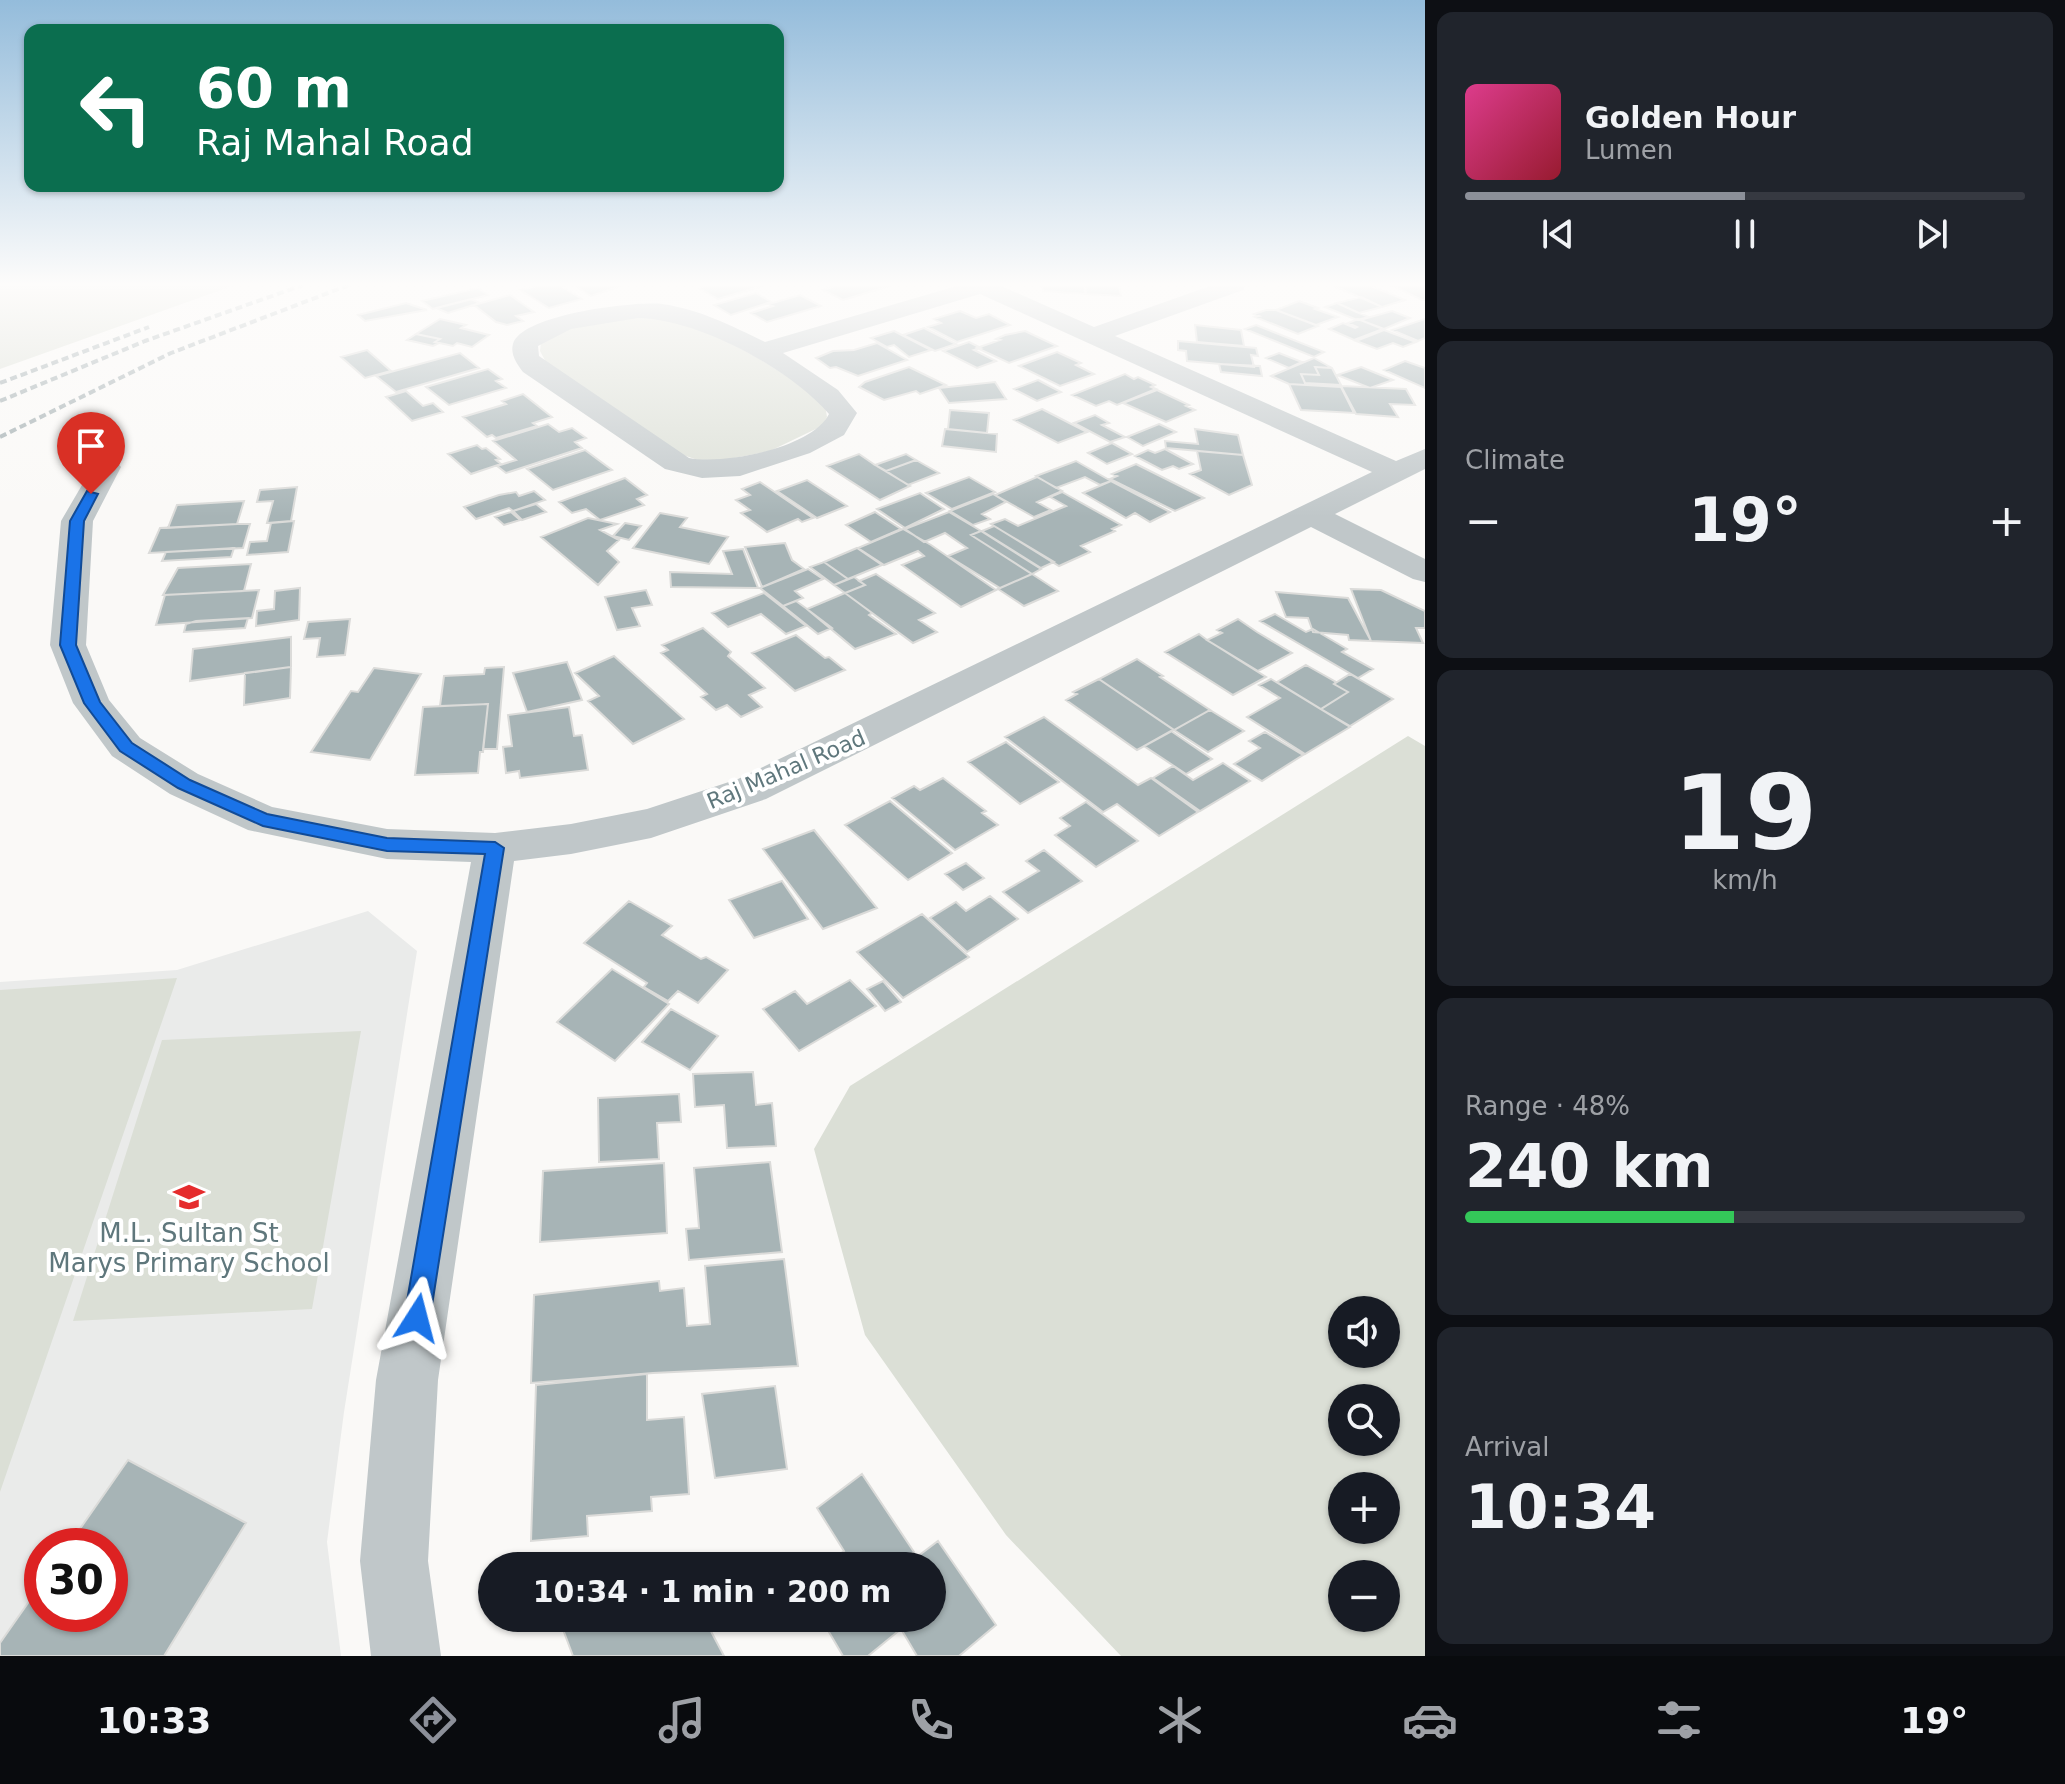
<!DOCTYPE html>
<meta charset="utf-8">
<style>
:root{--surface:#171b24;--page:#20242c;--text:#f1f3f6;--muted:#9ea1a6;--line:#363941;--accent:#8c9099}
body{margin:0;font-family:"DejaVu Sans",sans-serif;background:var(--page);color:var(--text);height:100vh;display:flex;flex-direction:column;font-size:30px;white-space:nowrap}
*{box-sizing:border-box;margin:0}
p{font-size:26px;color:var(--muted)}
.icon{flex:none;width:44px;height:44px;fill:none;stroke:currentColor;stroke-width:2;stroke-linecap:round;stroke-linejoin:round}
.map{position:relative;flex:1;overflow:hidden}
.drawer{display:flex;flex-direction:column;gap:12px;padding:12px;background:#0d0f14;width:640px}
.drawer>*{flex:none}
.guide{position:absolute;left:24px;top:24px;width:760px;height:168px;border-radius:16px;box-shadow:0 2px 6px #0004;background:#0b6e4f;color:#fff;overflow:hidden}
.fabs{position:absolute;left:1328px;top:1296px;display:grid;gap:16px}
.fabs a{display:grid;place-items:center;width:72px;height:72px;border-radius:50%;background:var(--surface);box-shadow:0 2px 6px #0004;font-size:40px}
.speed{position:absolute;left:24px;top:1528px;display:flex;gap:16px;font-size:40px;font-weight:700;text-align:center}
.speed>*{display:grid;place-content:center;width:104px;height:104px;border-radius:50%;background:var(--surface);box-shadow:0 2px 6px #0004;line-height:1}
.speed .limit{border:12px solid #d22;background:#fff;color:#111}
.pin{position:absolute;display:grid;place-items:center;width:68px;height:68px;color:#fff;margin:-82px -34px;border-radius:50% 50% 50% 0;rotate:-45deg;box-shadow:0 0 8px #0007}
.pin .icon{rotate:45deg}
.me{position:absolute;width:88px;margin:-44px;rotate:9deg;stroke-linejoin:round;filter:drop-shadow(0 0 6px #0008)}
.turn{display:flex;align-items:center;gap:28px;height:168px;padding:0 40px;font-size:36px}
.turn .icon{width:104px;height:104px;stroke-width:2.5}
.turn b{display:block;font-size:56px;line-height:68px}
.big{font-size:60px;font-weight:700;line-height:1.1}
.drawer .tile{flex:1;display:flex;flex-direction:column;justify-content:center;gap:12px;min-width:0;padding:0 28px;border-radius:16px;background:var(--page)}
.drawer .dial{align-items:center;gap:0}
.dial b{font-size:104px;line-height:1}
.song{display:flex;align-items:center;gap:24px}
.cover{width:96px;height:96px;border-radius:12px;background:linear-gradient(135deg,hsl(330 70% 55%),hsl(350 70% 35%))}
.played{height:8px;border-radius:4px;background:linear-gradient(90deg,var(--accent) 50%,var(--line) 50%)}
.keys{display:flex;justify-content:space-around;direction:ltr}
.heat{display:flex;justify-content:space-between;align-items:center;font-size:44px;direction:ltr}
.charge{height:12px;border-radius:6px;background:linear-gradient(90deg,#34c759 48%,var(--line) 0)}
.trip{position:absolute;left:478px;top:1552px;width:468px;height:80px;border-radius:40px;background:var(--surface);box-shadow:0 2px 6px #0004;font-weight:700;line-height:80px;text-align:center}
.tabs{display:flex;height:128px;justify-content:space-around;align-items:center;background:#090b0e;color:var(--muted)}
.tabs .icon{width:56px;height:56px}
.tabs .on{color:var(--accent)}
.tabs b{font-size:36px;color:var(--text)}
main{display:flex;flex:1;min-height:0}
.map>svg:first-child{display:block}
.built{fill:#eaebea;fill-rule:evenodd}
.green{fill:#dbdfd6;fill-rule:evenodd}
.building{fill:#a7b4b6;stroke:#dbdbd9;stroke-width:2}
.lines{fill:none;stroke-linecap:round;stroke-linejoin:round}
.street{fill:#c0c7c9;fill-rule:evenodd}
.rail{stroke:#9fabae;stroke-width:4;stroke-dasharray:7 4;stroke-linecap:butt}
.route{fill:#1a73e8;stroke:#114b97;stroke-width:2}
.labels{text-anchor:middle;stroke-width:8;stroke-linejoin:round;paint-order:stroke}
.street-label{font-size:22px;fill:#5f777c;stroke:#fff}
.near-poi-label{font-size:26px;fill:#5f777c;stroke:#fff}
</style>
<main>
<div class="map">
<svg width="1425" height="1656" viewBox="0 0 1425 1656">
<rect width="100%" height="100%" fill="#faf9f7"/>
<path class="built" d="M368,911L417,951L344,1412L327,1542L341,1656H0V982L177,970ZM42,1546H110V1614H42Z"/>
<path class="green" d="M0,285H235L0,369Z
M639,313L700,327L758,358L807,389L825,405L827,417L822,426L770,451L724,460H698L668,450L548,366L540,351L541,342L568,328Z
M1408,736L1425,746V1656H1121L1006,1535L865,1335L814,1149L850,1086ZM1386,1310V1354H1342V1310ZM1386,1398V1442H1342V1398ZM1386,1486V1530H1342V1486ZM1386,1574V1618H1342V1574Z
M177,978L0,1492V990Z
M361,1031L312,1309L73,1321L162,1040Z"/>
<path class="building" d="M542,285H559L582,299L549,308L520,290Z
M574,285H624L591,296Z
M703,285H766L718,299L699,288L706,286Z
M829,285H893L843,300L823,290L832,287Z
M1042,285H1085L1086,294L1043,291Z
M1085,285H1119L1121,296L1085,294Z
M1369,285L1405,300L1382,307L1334,286Z
M1391,285H1425V300H1422Z
M478,288L488,295L433,309L422,301Z
M756,293L771,302L731,315L714,305Z
M510,295L534,312L516,316L523,321L507,325L496,322L474,305Z
M800,295L821,306L767,322L751,313L773,306L769,304Z
M1361,297L1382,307L1359,313L1337,303Z
M471,299L480,303L448,313L436,308Z
M1299,301L1318,308L1315,309L1338,317L1316,325L1276,310Z
M406,303L427,310L365,321L358,315Z
M1337,303L1359,313L1369,317L1357,320L1325,307Z
M1266,310H1276L1318,326L1298,334L1255,317L1259,316L1254,314Z
M960,311L976,318L989,314L1010,325L957,342L928,327L941,323L934,319Z
M1392,311L1410,318L1384,329L1360,320Z
M440,319L466,325L461,328L489,335L472,347L457,343L453,346L435,342L440,339L416,334Z
M1358,319L1383,329L1354,340L1329,329L1343,323L1355,328L1357,327L1348,323Z
M1425,319V338L1418,341L1392,330Z
M1195,325L1241,330L1244,346L1197,342Z
M1256,325L1324,352L1314,357L1245,329Z
M924,328L956,344L935,351L903,335Z
M1384,330L1416,342L1403,347L1393,343L1377,349L1356,341Z
M894,331L931,350L909,357L894,345L887,347L871,338Z
M1025,331L1057,346L1009,363L977,348L1000,340L996,339L1005,335Z
M416,334L440,339L435,342L439,343L433,346L407,340Z
M1178,341L1256,348L1258,356L1251,355L1254,367L1187,361L1186,351L1178,350Z
M969,342L981,348L974,350L996,361L977,368L943,351Z
M877,343L907,360L858,376L836,367L830,368L816,358L833,351L854,350Z
M367,350L391,371L365,378L341,357Z
M1057,352L1081,363L1076,365L1094,374L1060,386L1019,366Z
M460,353L479,368L396,392L376,376Z
M1279,353L1302,362L1289,368L1266,358Z
M1314,358L1332,368L1315,367L1319,375L1301,374L1305,383L1341,387L1289,384L1271,376Z
M1405,361L1425,368V388L1384,370Z
M1219,364L1260,366L1262,376L1221,372Z
M909,367L946,385L920,394L916,391L884,400L859,387L865,382Z
M1315,367L1332,368L1341,385L1305,383L1301,374L1319,375Z
M1361,367L1393,380L1370,388L1337,375Z
M488,369L502,379L496,381L506,388L449,405L426,387Z
M1125,374L1134,379L1138,377L1155,385L1151,387L1156,389L1117,405L1109,401L1096,406L1072,395Z
M1038,380L1061,392L1037,401L1014,389Z
M995,382L1006,399L949,403L939,388Z
M1289,384L1341,387L1354,413L1301,410Z
M1341,386L1406,389L1415,405L1390,404L1398,417L1356,414Z
M1157,390L1189,405L1186,406L1195,410L1166,422L1123,403Z
M406,391L423,406L433,403L443,412L412,421L386,397Z
M523,394L552,417L533,423L537,426L496,438L492,435L487,437L463,417L506,404L502,401Z
M1042,409L1087,432L1058,443L1014,420Z
M950,410L989,413L987,433L948,429Z
M1095,415L1109,423L1102,425L1125,437L1110,442L1074,423Z
M548,424L559,432L572,428L586,438L575,442L582,448L506,473L497,466L516,460L493,441Z
M1159,424L1176,432L1143,446L1127,437Z
M945,429L997,434L996,452L942,446Z
M1195,429L1238,435L1243,455L1166,448L1165,441L1198,444Z
M1112,443L1132,454L1107,464L1088,453Z
M477,445L482,449L486,448L500,459L496,460L501,464L471,474L448,454Z
M1165,449L1193,464L1179,469L1173,466L1162,470L1135,456L1148,450L1155,453Z
M585,450L612,470L553,490L527,469Z
M1197,451L1243,455L1252,485L1229,495L1190,474L1201,470Z
M859,454L875,465L910,486L880,500L827,466Z
M906,454L916,460L886,471L875,465Z
M916,460L939,473L908,485L886,471Z
M1076,461L1111,481L1100,485L1085,477L1056,488L1036,476Z
M1136,464L1204,498L1175,511L1110,479L1117,476L1112,474Z
M969,477L995,492L952,509L926,493Z
M1037,477L1062,491L1037,502L1051,510L1034,517L995,495Z
M625,478L647,495L637,499L644,505L600,520L586,509L572,513L559,502Z
M807,480L847,506L817,518L777,491Z
M1111,481L1170,512L1150,522L1135,513L1126,518L1083,493Z
M760,482L813,518L802,522L798,519L767,532L741,513L750,510L736,500L750,495L742,489Z
M297,487L291,521L267,523L273,501L257,502L260,490Z
M534,491L545,500L513,511L509,508L476,519L464,507L499,495L516,492L519,496Z
M1062,492L1121,525L1112,529L1115,531L1081,546L1090,552L1059,566L991,524L1005,519L1018,526L1066,506L1050,497Z
M920,493L944,509L905,528L877,509Z
M993,494L1006,502L982,514L990,519L973,525L950,511Z
M244,501L237,524L168,528L177,505Z
M536,504L546,512L522,520L513,511Z
M511,512L520,520L504,525L495,517Z
M875,512L901,529L871,542L846,525Z
M949,512L981,531L971,535L1032,574L1000,588L948,556L967,548L945,533L924,542L905,529Z
M660,513L687,518L680,527L728,537L709,564L633,548Z
M588,518L617,524L600,530L619,540L607,551L619,562L598,585L541,537Z
M294,521L288,552L247,555L250,542L267,541L271,523Z
M625,523L641,526L629,540L613,536Z
M237,524H250L243,548L149,553L160,528Z
M994,526L1054,562L1041,568L982,531Z
M903,529L931,545L996,590L961,607L902,565L924,556L918,551L884,565L858,548Z
M981,531L1041,569L1032,574L971,535Z
M785,543L792,560L804,569L762,587L745,547Z
M234,548L231,557L162,561L166,552Z
M857,548L882,565L848,579L824,562Z
M743,549L758,588L671,587L670,572L732,574L723,551Z
M824,562L848,579L834,585L810,567Z
M251,564L244,591L163,595L178,568Z
M808,569L823,579L795,591L803,598L783,606L760,588Z
M876,574L935,613L919,620L937,632L913,643L845,593L865,585L859,581Z
M1032,574L1058,591L1024,606L998,589Z
M854,577L865,585L845,593L834,585Z
M300,588L299,620L256,626L257,611L274,609L275,591Z
M1351,589L1381,590L1425,611V628H1416L1423,643L1371,641Z
M259,590L252,618L156,625L165,595Z
M646,590L652,605L632,608L640,626L617,630L605,597Z
M1276,592L1348,598L1371,641L1349,640L1348,635L1313,632L1308,618L1286,617Z
M764,593L806,626L786,634L761,614L728,627L712,613Z
M845,593L872,613L869,615L896,634L855,649L807,609Z
M796,601L807,609L832,628L818,634L783,606Z
M1275,614L1306,632L1313,629L1347,649L1342,652L1373,669L1358,678L1260,621Z
M248,618L245,628L184,632L186,624L196,621Z
M350,619L345,655L317,657L320,638L304,639L308,622Z
M1238,619L1257,632L1292,653L1258,671L1207,640L1222,633L1217,630Z
M703,628L731,652L728,656L765,688L749,695L762,707L741,717L727,705L716,710L701,697L707,694L661,653L668,650L662,645Z
M1199,634L1207,640L1266,677L1233,695L1165,652Z
M796,635L825,658L829,657L845,670L795,691L752,653Z
M291,637V667L190,681L193,649Z
M614,656L684,719L633,744L588,701L599,696L575,673Z
M1137,659L1163,676L1160,677L1210,710L1174,730L1099,679Z
M567,662L582,700L527,712L513,673Z
M1306,665L1336,682L1334,684L1348,692L1321,709L1277,682Z
M291,667L290,698L244,705L245,673Z
M504,667L497,749H483L488,704L440,706L444,676L484,674L485,668Z
M374,668L421,674L370,760L311,752L351,691L358,692Z
M1350,674L1393,699L1350,726L1321,709L1348,692L1334,684Z
M1099,679L1174,730L1137,750L1066,700L1077,694L1073,692Z
M1271,679L1350,727L1305,754L1247,717L1280,698L1259,685Z
M488,704L483,752H480L478,773L415,775L423,707Z
M569,707L574,736L582,735L588,770L520,778L519,771L506,773L503,747L512,746L508,715Z
M1210,710L1244,731L1208,752L1174,730Z
M1044,717L1138,785L1151,778L1198,812L1159,836L1117,804L1103,812L1005,737Z
M1171,731L1212,759L1186,774L1144,746Z
M1265,732L1303,755L1262,781L1234,764L1260,748L1249,741Z
M1006,742L1059,782L1020,804L968,762Z
M1223,763L1250,781L1200,811L1153,778L1173,766L1193,780Z
M943,778L986,811L982,813L998,825L955,850L892,798L914,786L920,790Z
M890,801L952,853L908,880L845,825Z
M1086,802L1138,841L1096,867L1055,835L1070,826L1060,818Z
M814,830L877,908L823,929L763,849Z
M1044,850L1082,881L1028,913L1003,892L1039,871L1026,861Z
M966,863L984,878L963,890L945,874Z
M782,881L808,919L754,938L729,900Z
M990,896L1018,919L967,952L930,918L956,902L966,911Z
M629,901L672,926L662,935L701,959L706,957L728,970L698,1003L678,991L668,1001L644,987L647,983L584,943Z
M922,914L969,957L903,998L857,952Z
M612,969L669,1004L615,1061L557,1022Z
M850,980L876,1006L799,1051L763,1009L795,991L807,1004Z
M883,981L901,1002L885,1011L867,989Z
M671,1009L718,1036L690,1070L642,1042Z
M753,1072L756,1105L772,1103L776,1146L727,1148L724,1105L695,1107L693,1074Z
M679,1094L681,1122L657,1123L659,1159L599,1162L598,1098Z
M770,1162L782,1252L689,1260L686,1229L699,1228L694,1168Z
M664,1163L667,1233L540,1242L543,1171Z
M784,1259L798,1366L653,1373L531,1383L534,1295L659,1281L660,1291L684,1288L687,1326L710,1324L705,1266Z
M647,1374V1420L684,1417L689,1494L651,1497L652,1511L587,1516L588,1536L531,1541L536,1385Z
M775,1386L787,1469L715,1478L702,1394Z
M128,1460L246,1523L164,1656H0V1643L42,1583V1614H110V1546H68Z
M862,1474L914,1552L896,1566H825L844,1551L817,1508Z
M938,1541L996,1625L959,1656H917L901,1629L868,1656H843L826,1627L837,1618H932V1566H905Z
M569,1618H704L724,1656H573L561,1624Z"/>
<g class="lines">
<path class="street" d="M960,285H999L1094,327L1213,285H1246L1243,290L1115,336L1396,461L1425,449V469L1335,514L1425,559V582L1413,579L1311,527L766,799L651,838L571,854L514,861L438,1380L428,1561L441,1656H371L360,1561L376,1380L471,862L387,859L248,830L170,794L112,756L73,703L50,645L61,521L96,461L106,458L116,461L121,467L93,521L86,645L109,700L140,738L198,774L272,807L387,829L495,833L571,824L647,809L738,779L1372,472L980,294L783,353L838,390L857,413L844,435L810,453L740,476L702,478L665,469L523,372C517,364 510,354 513,344C522,314 636,301 662,304C699,309 732,326 765,342ZM638,318C698,319 789,368 829,414C812,448 724,465 689,458L539,356L538,346L571,329Z"/>
<path class="rail" d="M0,383L149,327
M0,401L145,341L303,285
M0,437L171,353L349,285"/>
</g>
<linearGradient id="sky" x2="0" y2="1"><stop stop-color="#94bcdb"/><stop offset="0.55" stop-color="#fdfcfb"/><stop offset="1" stop-color="#fdfcfb" stop-opacity="0"/></linearGradient>
<rect width="1425" height="517" fill="url(#sky)"/>
<path class="route" d="M87,491L98,494L84,521L76,645L100,702L132,743L190,780L267,814L387,838L495,842L504,848L430,1318L426,1327L417,1330L408,1327L404,1318L485,854L387,851L263,826L178,788L120,751L84,703L60,645L70,521Z"/>
<defs>
<symbol id="school-bare" viewBox="-9 -9 18 18"><path d="M0-5L7-2L0 1L-7-2ZM-4 1L0 2.5L4 1V4Q0 6-4 4Z" fill="#e52c2d" stroke="#fff" stroke-width="2.5" paint-order="stroke"/></symbol>
</defs>
<g fill-rule="evenodd">
<use href="#school-bare" x="167" y="1175" width="44" height="44"/>
</g>
<g class="labels">
<g class="street-label">
<text transform="translate(786 769) rotate(-23)" y="8">Raj Mahal Road</text>
</g>
<g class="near-poi-label">
<text x="189" y="1242">M.L. Sultan St<tspan x="189" dy="30">Marys Primary School</tspan></text>
</g>
</g>
</svg>
<div class="fabs">
<a><svg class="icon" aria-label="sound" viewBox="0 0 24 24"><path d="M4 9h4l5-4v14l-5-4H4zM17 9q2 3 0 6"/></svg></a>
<a><svg class="icon" aria-label="search" viewBox="0 0 24 24"><circle cx="10" cy="10" r="6"/><path d="M15 15l6 6"/></svg></a>
<a>+</a>
<a>−</a>
</div>
<div class="speed"><div class="limit">30</div></div>
<div class="pin" style="left:91px;top:494px;background:#d93025"><svg class="icon" aria-label="arrive" viewBox="0 0 24 24"><path d="M6 21V4h12l-3 4 3 4H6"/></svg></div>
<svg class="me" style="left:417px;top:1318px" viewBox="-20 -20 40 40"><path d="M0-17L14 15 0 8-14 15z" fill="#1a73e8" stroke="#fff" stroke-width="4"/></svg>
<div class="trip">10:34 · 1 min · 200 m</div>
<div class="guide">
<div class="turn"><svg class="icon" aria-label="left" viewBox="0 0 24 24"><path d="M17 20v-9H6M10 6l-5 5 5 5"/></svg><div><b>60 m</b>Raj Mahal Road</div></div>
</div>
</div>
<section class="drawer">
<div class="tile">
<div class="song"><i class="cover"></i><div><b>Golden Hour</b><p>Lumen</p></div></div>
<div class="played"></div>
<div class="keys"><svg class="icon" aria-label="previous" viewBox="0 0 24 24"><path d="M18 5L8 12l10 7zM5 5v14"/></svg><svg class="icon" aria-label="pause" viewBox="0 0 24 24"><path d="M8 5v14M16 5v14"/></svg><svg class="icon" aria-label="next" viewBox="0 0 24 24"><path d="M6 5l10 7-10 7zM19 5v14"/></svg></div>
</div>
<div class="tile"><p>Climate</p>
<div class="heat"><a>−</a><b class="big">19°</b><a>+</a></div>
</div>
<div class="tile dial"><b>19</b><p>km/h</p></div>
<div class="tile"><p>Range · 48%</p><b class="big">240 km</b><div class="charge"></div></div>
<div class="tile"><p>Arrival</p><b class="big">10:34</b></div>
</section>
</main>
<nav class="tabs">
<b>10:33</b>
<svg class="icon on" aria-label="directions" viewBox="0 0 24 24"><path d="M12 3l9 9-9 9-9-9zM9 14v-3h6M13 9l2 2-2 2"/></svg>
<svg class="icon" aria-label="music" viewBox="0 0 24 24"><path d="M9 18V5l10-2v13"/><circle cx="6" cy="18" r="3"/><circle cx="16" cy="16" r="3"/></svg>
<svg class="icon" aria-label="phone" viewBox="0 0 24 24"><path d="M5 4h4l2 5-3 2q2 4 5 5l2-3 5 2v4C11 20 4 13 5 4z"/></svg>
<svg class="icon" aria-label="climate" viewBox="0 0 24 24"><path d="M12 3v18M4 7l16 10M4 17L20 7"/></svg>
<svg class="icon" aria-label="car" viewBox="0 0 24 24"><path d="M5 17H2v-5l4-1 3-4h7l3 4 3 1v5h-3M9 17h6M6 11h13"/><circle cx="7" cy="17" r="2"/><circle cx="17" cy="17" r="2"/></svg>
<svg class="icon" aria-label="filters" viewBox="0 0 24 24"><path d="M4 7h16M4 17h16"/><circle cx="9" cy="7" r="2"/><circle cx="15" cy="17" r="2"/></svg>
<b>19°</b>
</nav>
